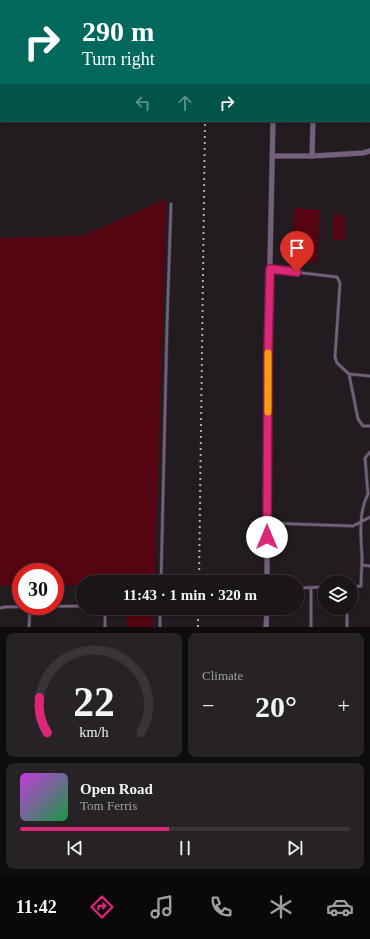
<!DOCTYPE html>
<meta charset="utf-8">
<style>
:root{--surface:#1a1518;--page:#272225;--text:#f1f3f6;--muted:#9f9fa2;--line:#383437;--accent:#db2777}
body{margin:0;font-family:"Times New Roman",serif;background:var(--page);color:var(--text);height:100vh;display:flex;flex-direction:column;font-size:15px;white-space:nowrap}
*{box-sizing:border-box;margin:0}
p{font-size:13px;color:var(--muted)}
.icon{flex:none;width:22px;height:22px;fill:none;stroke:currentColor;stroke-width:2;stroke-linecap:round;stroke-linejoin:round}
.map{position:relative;height:627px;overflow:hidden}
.details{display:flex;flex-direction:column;gap:6px;padding:6px;background:#0e0c0d;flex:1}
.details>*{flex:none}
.guide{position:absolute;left:0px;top:0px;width:370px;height:122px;box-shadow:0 2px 6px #0003,0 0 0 1px var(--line);background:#00695c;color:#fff;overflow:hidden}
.buttons{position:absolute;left:318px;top:575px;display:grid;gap:8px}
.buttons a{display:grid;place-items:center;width:40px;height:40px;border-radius:50%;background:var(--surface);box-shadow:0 2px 6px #0003,0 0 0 1px var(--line);font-size:20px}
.speed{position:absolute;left:12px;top:563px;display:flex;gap:8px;font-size:20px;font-weight:700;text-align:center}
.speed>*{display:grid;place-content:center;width:52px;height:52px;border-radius:50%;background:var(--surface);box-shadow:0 2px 6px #0003,0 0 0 1px var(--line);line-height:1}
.speed .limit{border:6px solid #d22;background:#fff;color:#111}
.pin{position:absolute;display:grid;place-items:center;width:34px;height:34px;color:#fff;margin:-41px -17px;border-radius:50% 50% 50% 0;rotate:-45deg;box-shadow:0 0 4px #0007}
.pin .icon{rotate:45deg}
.me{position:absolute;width:44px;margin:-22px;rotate:0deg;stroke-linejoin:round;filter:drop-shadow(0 0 3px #0008)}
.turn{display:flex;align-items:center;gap:14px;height:84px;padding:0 16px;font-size:18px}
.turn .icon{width:52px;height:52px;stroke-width:2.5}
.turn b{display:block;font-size:28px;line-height:34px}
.lanes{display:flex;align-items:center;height:38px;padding:0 16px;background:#0003;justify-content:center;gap:20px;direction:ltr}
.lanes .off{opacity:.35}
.big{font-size:30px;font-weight:700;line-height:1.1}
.details .tile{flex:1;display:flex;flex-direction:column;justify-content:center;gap:6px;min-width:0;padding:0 14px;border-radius:8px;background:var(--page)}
.details .dial{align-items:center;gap:0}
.dial svg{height:104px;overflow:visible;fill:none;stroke:var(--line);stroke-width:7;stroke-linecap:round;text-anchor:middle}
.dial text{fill:var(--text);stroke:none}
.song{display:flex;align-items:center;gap:12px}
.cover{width:48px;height:48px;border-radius:6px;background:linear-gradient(135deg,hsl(290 70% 55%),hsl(140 70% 35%))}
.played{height:4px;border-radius:2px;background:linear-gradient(90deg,var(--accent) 45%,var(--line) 45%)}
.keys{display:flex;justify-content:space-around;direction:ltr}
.heat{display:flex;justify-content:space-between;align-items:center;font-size:22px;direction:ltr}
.details .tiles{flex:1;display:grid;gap:6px;grid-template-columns:1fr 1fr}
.tile:last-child{grid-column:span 2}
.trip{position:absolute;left:76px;top:575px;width:228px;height:40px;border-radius:20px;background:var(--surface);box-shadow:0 2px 6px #0003,0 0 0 1px var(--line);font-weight:700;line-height:40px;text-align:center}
.menu{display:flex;height:64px;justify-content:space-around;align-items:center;background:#0a080a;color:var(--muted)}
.menu .icon{width:28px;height:28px}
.menu .selected{color:var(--accent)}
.menu b{font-size:18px;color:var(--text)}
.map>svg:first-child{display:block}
.green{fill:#550412}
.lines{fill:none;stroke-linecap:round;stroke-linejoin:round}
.service-casing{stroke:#3b3639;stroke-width:4}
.minor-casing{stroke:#3b3639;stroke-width:6}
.service{stroke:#74607d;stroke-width:2.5}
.minor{stroke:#74607d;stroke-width:5}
.rail{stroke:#b1acaf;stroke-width:2;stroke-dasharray:2 4;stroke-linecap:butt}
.route-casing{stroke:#8e194d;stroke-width:10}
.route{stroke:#db2777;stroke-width:7}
.slow{stroke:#f59e0b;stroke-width:7}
</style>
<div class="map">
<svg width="370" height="627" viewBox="0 0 370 627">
<rect width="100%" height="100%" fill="#221c20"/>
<path class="green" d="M166,199L155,582H83V585L55,586V572H21V586H0V238L82,236Z
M294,208L320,210L317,263L292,261Z
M333,215H345V240H333Z
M127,608H154L153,627H127Z"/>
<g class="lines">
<defs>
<path id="service" d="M367,0V1
M369,6L370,10
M369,67H370
M270,269L337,277L340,283L335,357L337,363L349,374L370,376
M349,374L358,419L363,426H370
M267,523L353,526L370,517
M362,565L370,566
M161,582L167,326L171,204
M351,587L361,586C361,577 362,567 362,557C361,537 358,513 368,494L365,458L370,452
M297,588L325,587
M0,608L5,607L83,606
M103,608L105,612V627
M347,608V627
M29,627L30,607
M160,627V608
M311,627V588"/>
<path id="minor" d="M266,0V1
M299,1V0
M272,156H312L363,153L370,151
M312,156L313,121
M267,582L268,354L273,121
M266,627L267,608"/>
</defs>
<use href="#service" class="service-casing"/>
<use href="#minor" class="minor-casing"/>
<use href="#service" class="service"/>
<use href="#minor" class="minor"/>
<path class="rail" d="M206,1V0
M199,582L205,121
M198,627V608"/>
</g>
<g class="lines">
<defs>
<path id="route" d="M267,537L268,354L270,269L297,272"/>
</defs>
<use href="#route" class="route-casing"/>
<use href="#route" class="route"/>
<path class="slow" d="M268,412V353"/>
</g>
</svg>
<div class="buttons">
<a><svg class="icon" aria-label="layers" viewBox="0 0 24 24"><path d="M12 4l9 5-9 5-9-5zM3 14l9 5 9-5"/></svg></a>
</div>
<div class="speed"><div class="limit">30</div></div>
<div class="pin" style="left:297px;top:272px;background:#d93025"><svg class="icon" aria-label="arrive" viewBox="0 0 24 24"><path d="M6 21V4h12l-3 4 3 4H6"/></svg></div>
<svg class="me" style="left:267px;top:537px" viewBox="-20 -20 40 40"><circle r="19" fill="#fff"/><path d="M0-13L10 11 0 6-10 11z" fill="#db2777"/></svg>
<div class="trip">11:43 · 1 min · 320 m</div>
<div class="guide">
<div class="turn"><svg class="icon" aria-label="right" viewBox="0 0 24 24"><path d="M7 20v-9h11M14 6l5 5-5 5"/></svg><div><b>290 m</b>Turn right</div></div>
<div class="lanes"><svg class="icon off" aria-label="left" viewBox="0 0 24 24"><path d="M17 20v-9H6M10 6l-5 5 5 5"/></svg><svg class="icon off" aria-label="ahead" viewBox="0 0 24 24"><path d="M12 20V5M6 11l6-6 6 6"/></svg><svg class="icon" aria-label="right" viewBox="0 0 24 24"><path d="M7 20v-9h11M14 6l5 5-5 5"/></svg></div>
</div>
</div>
<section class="details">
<div class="tiles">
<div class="tile dial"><svg viewBox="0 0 100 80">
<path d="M14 69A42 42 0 1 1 86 69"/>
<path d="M14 69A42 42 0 0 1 8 42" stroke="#db2777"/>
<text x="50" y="56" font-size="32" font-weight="700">22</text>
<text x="50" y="72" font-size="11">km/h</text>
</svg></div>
<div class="tile"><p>Climate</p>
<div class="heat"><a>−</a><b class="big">20°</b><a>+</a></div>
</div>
<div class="tile">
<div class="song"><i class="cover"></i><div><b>Open Road</b><p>Tom Ferris</p></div></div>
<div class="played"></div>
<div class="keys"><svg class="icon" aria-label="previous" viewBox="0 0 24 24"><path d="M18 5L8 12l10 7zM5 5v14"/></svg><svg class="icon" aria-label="pause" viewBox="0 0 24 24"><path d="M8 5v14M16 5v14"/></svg><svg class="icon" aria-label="next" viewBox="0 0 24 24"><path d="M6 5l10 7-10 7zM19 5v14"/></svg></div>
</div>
</div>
</section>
<nav class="menu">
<b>11:42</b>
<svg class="icon selected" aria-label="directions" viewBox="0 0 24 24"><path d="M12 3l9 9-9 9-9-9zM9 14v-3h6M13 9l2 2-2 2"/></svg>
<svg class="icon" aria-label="music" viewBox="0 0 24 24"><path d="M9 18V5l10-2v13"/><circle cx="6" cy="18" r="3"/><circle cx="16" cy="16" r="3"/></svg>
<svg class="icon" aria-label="phone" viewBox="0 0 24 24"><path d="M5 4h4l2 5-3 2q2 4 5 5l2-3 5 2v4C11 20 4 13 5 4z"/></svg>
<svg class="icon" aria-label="climate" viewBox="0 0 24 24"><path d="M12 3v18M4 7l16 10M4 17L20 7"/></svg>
<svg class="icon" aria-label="car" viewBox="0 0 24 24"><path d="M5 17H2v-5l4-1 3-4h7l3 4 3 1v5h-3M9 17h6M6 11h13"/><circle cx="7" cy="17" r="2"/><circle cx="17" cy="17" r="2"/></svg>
</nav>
